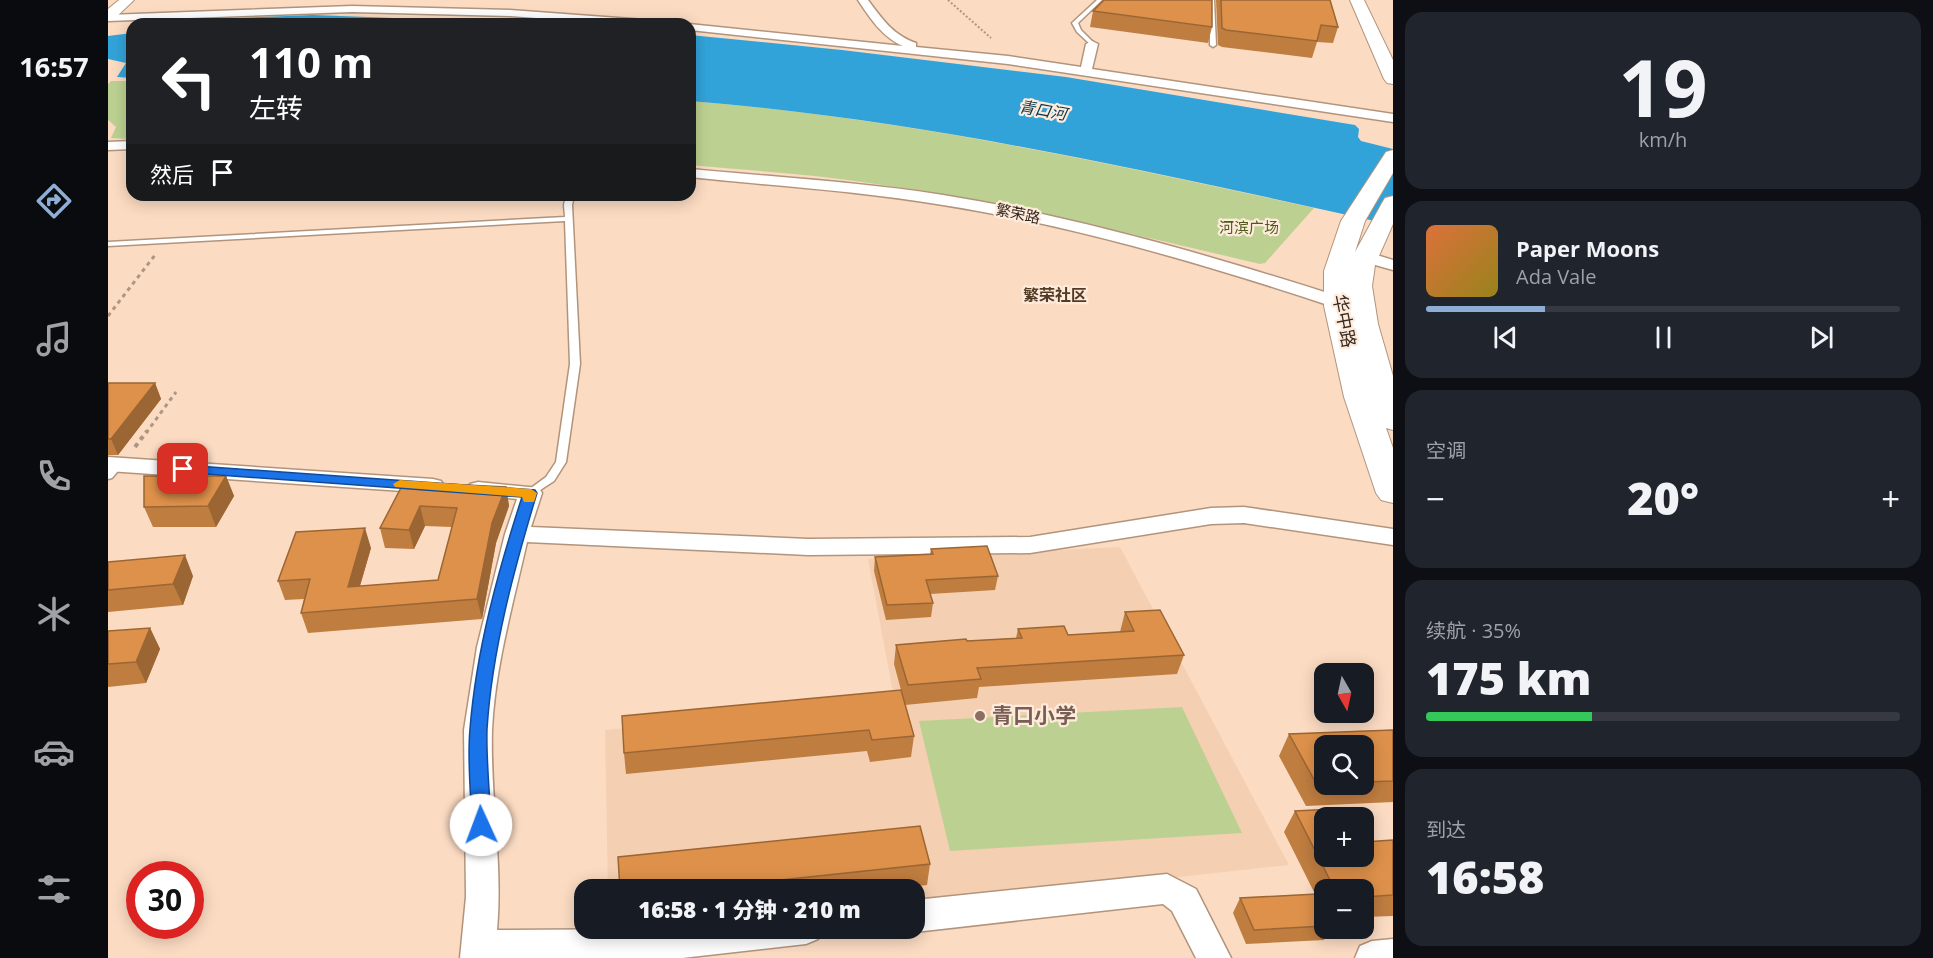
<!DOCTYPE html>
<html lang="zh">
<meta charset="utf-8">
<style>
:root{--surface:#171b24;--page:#20242c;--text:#f1f3f6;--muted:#9ea1a6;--line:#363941;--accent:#8eafd5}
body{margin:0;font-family:"Open Sans","Noto Sans SC",sans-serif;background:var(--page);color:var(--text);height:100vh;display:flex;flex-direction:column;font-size:22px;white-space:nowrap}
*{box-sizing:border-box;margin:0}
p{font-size:20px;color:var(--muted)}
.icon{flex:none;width:33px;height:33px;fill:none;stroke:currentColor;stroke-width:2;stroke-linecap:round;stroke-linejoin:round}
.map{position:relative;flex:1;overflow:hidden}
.side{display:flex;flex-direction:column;gap:12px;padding:12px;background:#0d0f14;width:540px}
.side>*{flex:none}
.top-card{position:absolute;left:18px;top:18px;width:570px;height:183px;border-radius:18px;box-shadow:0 3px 15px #0003;background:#202124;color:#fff;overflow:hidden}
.needle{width:39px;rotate:171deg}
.controls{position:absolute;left:1206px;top:663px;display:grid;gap:12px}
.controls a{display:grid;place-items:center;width:60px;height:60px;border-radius:12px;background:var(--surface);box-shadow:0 3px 15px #0003;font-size:30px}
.speed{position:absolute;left:18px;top:861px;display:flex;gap:12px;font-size:30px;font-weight:700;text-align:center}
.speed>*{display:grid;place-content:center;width:78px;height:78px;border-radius:50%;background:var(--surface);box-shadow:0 3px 15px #0003;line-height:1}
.speed .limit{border:9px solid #d22;background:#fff;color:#111}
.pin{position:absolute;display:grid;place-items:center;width:51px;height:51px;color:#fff;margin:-26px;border-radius:12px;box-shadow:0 3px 9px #0006}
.me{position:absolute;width:66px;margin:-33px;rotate:358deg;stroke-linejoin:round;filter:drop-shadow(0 0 4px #0008)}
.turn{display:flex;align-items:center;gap:21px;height:126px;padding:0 24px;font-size:27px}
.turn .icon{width:78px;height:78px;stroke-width:2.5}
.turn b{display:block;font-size:42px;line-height:51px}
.then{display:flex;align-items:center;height:57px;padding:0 24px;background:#0003;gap:12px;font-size:22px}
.big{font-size:45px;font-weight:800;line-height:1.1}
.side .widget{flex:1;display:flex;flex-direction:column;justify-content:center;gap:9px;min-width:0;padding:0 21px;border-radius:18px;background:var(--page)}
.side .dial{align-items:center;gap:0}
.dial b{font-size:78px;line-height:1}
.song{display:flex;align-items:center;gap:18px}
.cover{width:72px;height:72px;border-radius:9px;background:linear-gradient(135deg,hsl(20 70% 55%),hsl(50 70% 35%))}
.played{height:6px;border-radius:3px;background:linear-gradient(90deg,var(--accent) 25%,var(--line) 25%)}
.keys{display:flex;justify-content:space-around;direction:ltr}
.heat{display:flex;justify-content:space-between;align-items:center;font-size:33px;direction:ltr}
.charge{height:9px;border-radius:4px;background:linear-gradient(90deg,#34c759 35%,var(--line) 0)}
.trip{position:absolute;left:466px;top:879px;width:351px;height:60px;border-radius:18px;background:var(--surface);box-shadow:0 3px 15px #0003;font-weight:800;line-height:60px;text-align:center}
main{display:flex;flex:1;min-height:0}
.tab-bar{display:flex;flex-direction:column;width:108px;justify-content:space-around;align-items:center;background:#090b0e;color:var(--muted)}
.tab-bar .icon{width:42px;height:42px}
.tab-bar .on{color:var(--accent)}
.tab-bar b{font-size:27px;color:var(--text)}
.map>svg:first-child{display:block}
.built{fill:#f5cfb1}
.green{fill:#bcd191}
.water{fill:#32a3d9}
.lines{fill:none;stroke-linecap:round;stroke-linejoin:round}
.service-casing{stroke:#b2947c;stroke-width:3}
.minor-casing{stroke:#b2947c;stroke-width:3}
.secondary-casing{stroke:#b2947c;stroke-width:2}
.primary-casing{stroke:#b2947c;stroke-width:2}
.path-far2{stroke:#ae9683;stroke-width:2;stroke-dasharray:2 2;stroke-linecap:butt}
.path-far1{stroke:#ae9683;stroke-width:3;stroke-dasharray:4 4;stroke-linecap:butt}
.path{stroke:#ae9683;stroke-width:4;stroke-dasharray:4.5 4.5;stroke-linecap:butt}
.service{fill:#fff;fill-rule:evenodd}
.minor{fill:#fff;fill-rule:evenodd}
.secondary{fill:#fff;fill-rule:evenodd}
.primary{fill:#fff;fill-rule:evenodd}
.wall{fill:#bf7d40;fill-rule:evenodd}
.shaded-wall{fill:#9b6634}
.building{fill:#de914b;stroke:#9b6634;stroke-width:1.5}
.route{fill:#1a73e8;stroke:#114b97;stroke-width:1.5}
.slow{fill:#f59e0b}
.education-dot{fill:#8d6e63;stroke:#ffebdc;stroke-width:2}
.labels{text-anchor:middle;stroke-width:4.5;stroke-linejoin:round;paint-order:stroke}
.far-street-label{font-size:15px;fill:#362a20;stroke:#ffebdc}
.far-park-label{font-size:15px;fill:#4a5c18;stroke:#ffebdc}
.far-water-label{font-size:16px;font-style:italic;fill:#05364d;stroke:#ffebdc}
.far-neighbourhood-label{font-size:16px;font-weight:bold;fill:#533a24;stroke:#ffebdc}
.street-label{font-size:18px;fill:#362a20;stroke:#ffebdc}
.near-education-label{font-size:21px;font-weight:bold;fill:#785e54;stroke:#ffebdc;text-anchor:start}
</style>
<main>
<nav class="tab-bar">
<b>16:57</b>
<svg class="icon on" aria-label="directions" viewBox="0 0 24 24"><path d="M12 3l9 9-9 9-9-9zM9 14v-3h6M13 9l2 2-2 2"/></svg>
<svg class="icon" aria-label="music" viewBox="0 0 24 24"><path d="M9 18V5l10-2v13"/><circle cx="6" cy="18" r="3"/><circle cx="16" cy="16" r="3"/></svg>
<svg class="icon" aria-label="phone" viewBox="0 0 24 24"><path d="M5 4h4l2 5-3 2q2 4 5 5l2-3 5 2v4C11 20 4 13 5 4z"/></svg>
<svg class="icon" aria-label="climate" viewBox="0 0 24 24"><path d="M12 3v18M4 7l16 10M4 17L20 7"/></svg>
<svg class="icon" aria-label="car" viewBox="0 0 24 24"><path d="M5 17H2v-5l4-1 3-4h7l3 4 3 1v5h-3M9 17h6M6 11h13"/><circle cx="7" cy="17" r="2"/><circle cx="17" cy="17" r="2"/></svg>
<svg class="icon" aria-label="filters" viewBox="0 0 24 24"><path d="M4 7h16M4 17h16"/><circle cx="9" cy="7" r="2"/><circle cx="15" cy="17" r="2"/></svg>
</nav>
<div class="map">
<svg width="1285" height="958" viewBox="0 0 1285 958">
<rect width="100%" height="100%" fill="#fbdbc2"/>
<path class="built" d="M1012,547L1181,865L807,906V890L500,889L497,730L787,703L760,559Z"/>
<path class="green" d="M3,81H24V139L3,138L8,127L0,120V84Z
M582,101C793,118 1000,163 1206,208L1157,263L1152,264C1025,234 898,203 768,184C707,174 644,171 582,165Z
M1074,707L1134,833L842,851L811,721Z"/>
<path class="water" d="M205,15L449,24H44L47,21Z
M24,33V78L9,77L18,63L0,59V36Z
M582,35L734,50L958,77L1247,125L1251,129L1250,137L1253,141L1285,149V225C1053,174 820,120 582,101Z"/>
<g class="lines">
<defs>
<path id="service" d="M989,0H994L970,23L973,30L987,44L984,46L969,32L964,23Z
M1102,0H1106L1108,45L1105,47L1102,45Z
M458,195H466L464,205L472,364L458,462L446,481L423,496L419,495L418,493L419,491L438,477L448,462L462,364L457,221L0,246V242L457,217L456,205Z
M10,462L15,465L4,478L0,479V470L6,463Z"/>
<path id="minor" d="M750,0H760C774,19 785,35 808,43V47L900,56L973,67L978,44L984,41L990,44L984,69L1285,114V122L900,64L582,30L581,24L795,46C774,37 762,18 750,0Z
M244,6L402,10L551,21L556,24H508L402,16L244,12L0,21V15Z
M24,141V149L0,150V142Z
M582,169C666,177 751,182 835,195C971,217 1104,256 1235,298L1238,302L1235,306H1223C1096,264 967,226 835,205C752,191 666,186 582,177Z
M1259,252L1285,260V270L1253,261L1251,257L1253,253Z
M0,457L325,479L333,481L336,486L333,491L325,493L0,471Z
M370,482L431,488L434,493L423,527L700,539L922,537L1103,508L1136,507L1285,529V545L1136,523L1103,524L922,553L700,555L419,542C405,604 387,667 384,730C382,797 395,863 389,930L715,928L710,939L698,944L574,958H352L358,897L356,730L369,647L397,534L409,499L362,494L359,489L362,484Z
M1059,874L1088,889L1123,958H1088L1064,911L1055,904L807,932L799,928H807V900Z
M1285,939V958H1247L1252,946L1264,941Z"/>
<path id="secondary" d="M11,0H26L5,20L0,21V9Z"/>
<path id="primary" d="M1242,0H1256L1285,60V84L1279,83L1276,79Z
M1285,150V173L1257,221L1247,252L1274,203L1277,198L1285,196V224L1267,265L1264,286L1270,324L1285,376V430L1278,428L1285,448V503L1273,500L1268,493L1236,397L1216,306V271L1233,221L1278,152Z"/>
</defs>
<use href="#service" class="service-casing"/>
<use href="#minor" class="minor-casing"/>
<use href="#secondary" class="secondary-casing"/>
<use href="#primary" class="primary-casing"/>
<path class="path-far2" d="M840,0L883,38"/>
<path class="path-far1" d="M0,316L47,255
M38,433L68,392"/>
<path class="path" d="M27,447L39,431"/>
<use href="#service" class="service"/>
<use href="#minor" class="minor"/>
<use href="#secondary" class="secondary"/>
<use href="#primary" class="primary"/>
</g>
<path class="wall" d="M1108,0H1222L1230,27L1225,43L1209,42L1204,58L1114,47L1110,45Z
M985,11L1104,27L1100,43L982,27Z
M0,383H47L53,399L10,455H0Z
M118,476L126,496L108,527H45L36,507Z
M296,482L398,487L401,506L388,543L374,619L200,633L193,613L196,599L177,600L170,581L263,548L252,586L330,580L344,527L317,526L306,549L277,548L272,528Z
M823,549L890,576L887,590L822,594L825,603L823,617L778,620L766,571L767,557L822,554Z
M0,562L85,576L75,605L0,612Z
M1017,612L1076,655L1069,674L871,687L869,698L797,705L786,664L788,645L908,638L910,629L960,635L1012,632Z
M42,628L52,649L38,683L0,687V631Z
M793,690L806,736L803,757L762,762L759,751L518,774L516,753Z
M1285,730V802L1198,806L1171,756L1181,734ZM1256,746V784H1216Z
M1187,811L1216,856L1285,840V916L1256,917V890H1216V928H1222L1216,940L1138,944L1125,913L1132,898L1207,894L1176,832Z
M822,864L819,885L778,890H512Z"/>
<path class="shaded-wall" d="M47,383L53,399L10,455L3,439Z
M118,476L126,496L108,527L100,506Z
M398,487L401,506L388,543L374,619L369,599L384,523Z
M312,506L317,526L306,549L301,530Z
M257,528L263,548L246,606L240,587Z
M77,555L85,576L75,605L65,584Z
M42,628L52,649L38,683L28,662Z"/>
<path class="building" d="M996,0H1104V27L985,11Z
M1113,0H1222L1230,27L1213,25L1209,41L1118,30L1114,28Z
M0,383H47L3,439H0Z
M36,476H118L100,506L36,507Z
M296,482L398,487L384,523L369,599L193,613L202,579L170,581L188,532L257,528L240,587L330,580L349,508L312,506L301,530L272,528Z
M879,546L890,576L818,580L825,603L779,605L767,557L825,554L823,549Z
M77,555L65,584L0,590V562Z
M1052,610L1076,655L869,668L873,679L800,685L788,645L858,639L859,641L914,638L910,629L956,626L960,635L1026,631L1017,612Z
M42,628L28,662L0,664V631Z
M793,690L806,736L764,740L761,730L516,753L514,716Z
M1285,730V781L1256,782V746H1216V784L1209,785L1181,734Z
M1226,809L1231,818H1216V856H1256V842L1285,840V895L1256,897V890H1227L1187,811Z
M812,826L822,864L579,890H512L510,857Z
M1209,894L1216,910V926L1146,930L1132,898Z"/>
<path class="route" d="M75,465L427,490L429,493C406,569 384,650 379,729C378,761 382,794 383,825L380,831L373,833L366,831L364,825C363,794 359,760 362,729C368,651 390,571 414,497L70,472L68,469Z"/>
<path class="slow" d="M292,480L423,489L429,493L426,502H416L414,497L287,487L285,484Z"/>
<circle class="education-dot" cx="872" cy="716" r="6"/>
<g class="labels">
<g class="far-street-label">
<text transform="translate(910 214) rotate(12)" y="5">繁荣路</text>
</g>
<g class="far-park-label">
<text x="1141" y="233">河滨广场</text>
</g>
<g class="far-water-label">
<text transform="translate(935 110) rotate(10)" y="6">青口河</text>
</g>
<g class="far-neighbourhood-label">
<text x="947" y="301">繁荣社区</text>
</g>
<g class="street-label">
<text transform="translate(1236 321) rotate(79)" y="6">华中路</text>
</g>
<g class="near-education-label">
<text x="884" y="723">青口小学</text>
</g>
</g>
</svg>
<div class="controls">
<a><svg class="needle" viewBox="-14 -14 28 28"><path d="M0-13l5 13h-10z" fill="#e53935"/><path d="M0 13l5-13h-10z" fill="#9ea1a6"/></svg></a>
<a><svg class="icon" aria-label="search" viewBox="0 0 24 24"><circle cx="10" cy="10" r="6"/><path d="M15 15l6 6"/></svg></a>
<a>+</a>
<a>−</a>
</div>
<div class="speed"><div class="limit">30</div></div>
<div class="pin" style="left:75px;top:469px;background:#d93025"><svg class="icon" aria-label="arrive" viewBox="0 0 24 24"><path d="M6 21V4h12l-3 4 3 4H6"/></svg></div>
<svg class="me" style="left:373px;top:825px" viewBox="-20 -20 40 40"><circle r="19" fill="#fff"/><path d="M0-13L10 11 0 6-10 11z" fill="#1a73e8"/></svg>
<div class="trip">16:58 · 1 分钟 · 210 m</div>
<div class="top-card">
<div class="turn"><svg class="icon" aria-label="left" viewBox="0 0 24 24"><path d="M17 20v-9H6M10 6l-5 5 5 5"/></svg><div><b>110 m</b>左转</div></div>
<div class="then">然后<svg class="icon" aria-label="arrive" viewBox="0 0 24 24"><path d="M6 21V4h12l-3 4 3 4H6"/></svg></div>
</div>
</div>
<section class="side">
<div class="widget dial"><b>19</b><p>km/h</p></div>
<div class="widget">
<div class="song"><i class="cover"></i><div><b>Paper Moons</b><p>Ada Vale</p></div></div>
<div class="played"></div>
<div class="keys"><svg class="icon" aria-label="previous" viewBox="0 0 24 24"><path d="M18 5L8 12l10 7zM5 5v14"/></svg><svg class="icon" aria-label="pause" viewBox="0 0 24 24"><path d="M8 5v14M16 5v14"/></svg><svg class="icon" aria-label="next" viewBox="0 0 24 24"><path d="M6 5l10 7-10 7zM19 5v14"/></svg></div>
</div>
<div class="widget"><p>空调</p>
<div class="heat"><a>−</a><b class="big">20°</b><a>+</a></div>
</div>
<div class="widget"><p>续航 · 35%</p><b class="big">175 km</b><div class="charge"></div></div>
<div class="widget"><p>到达</p><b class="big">16:58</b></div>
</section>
</main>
